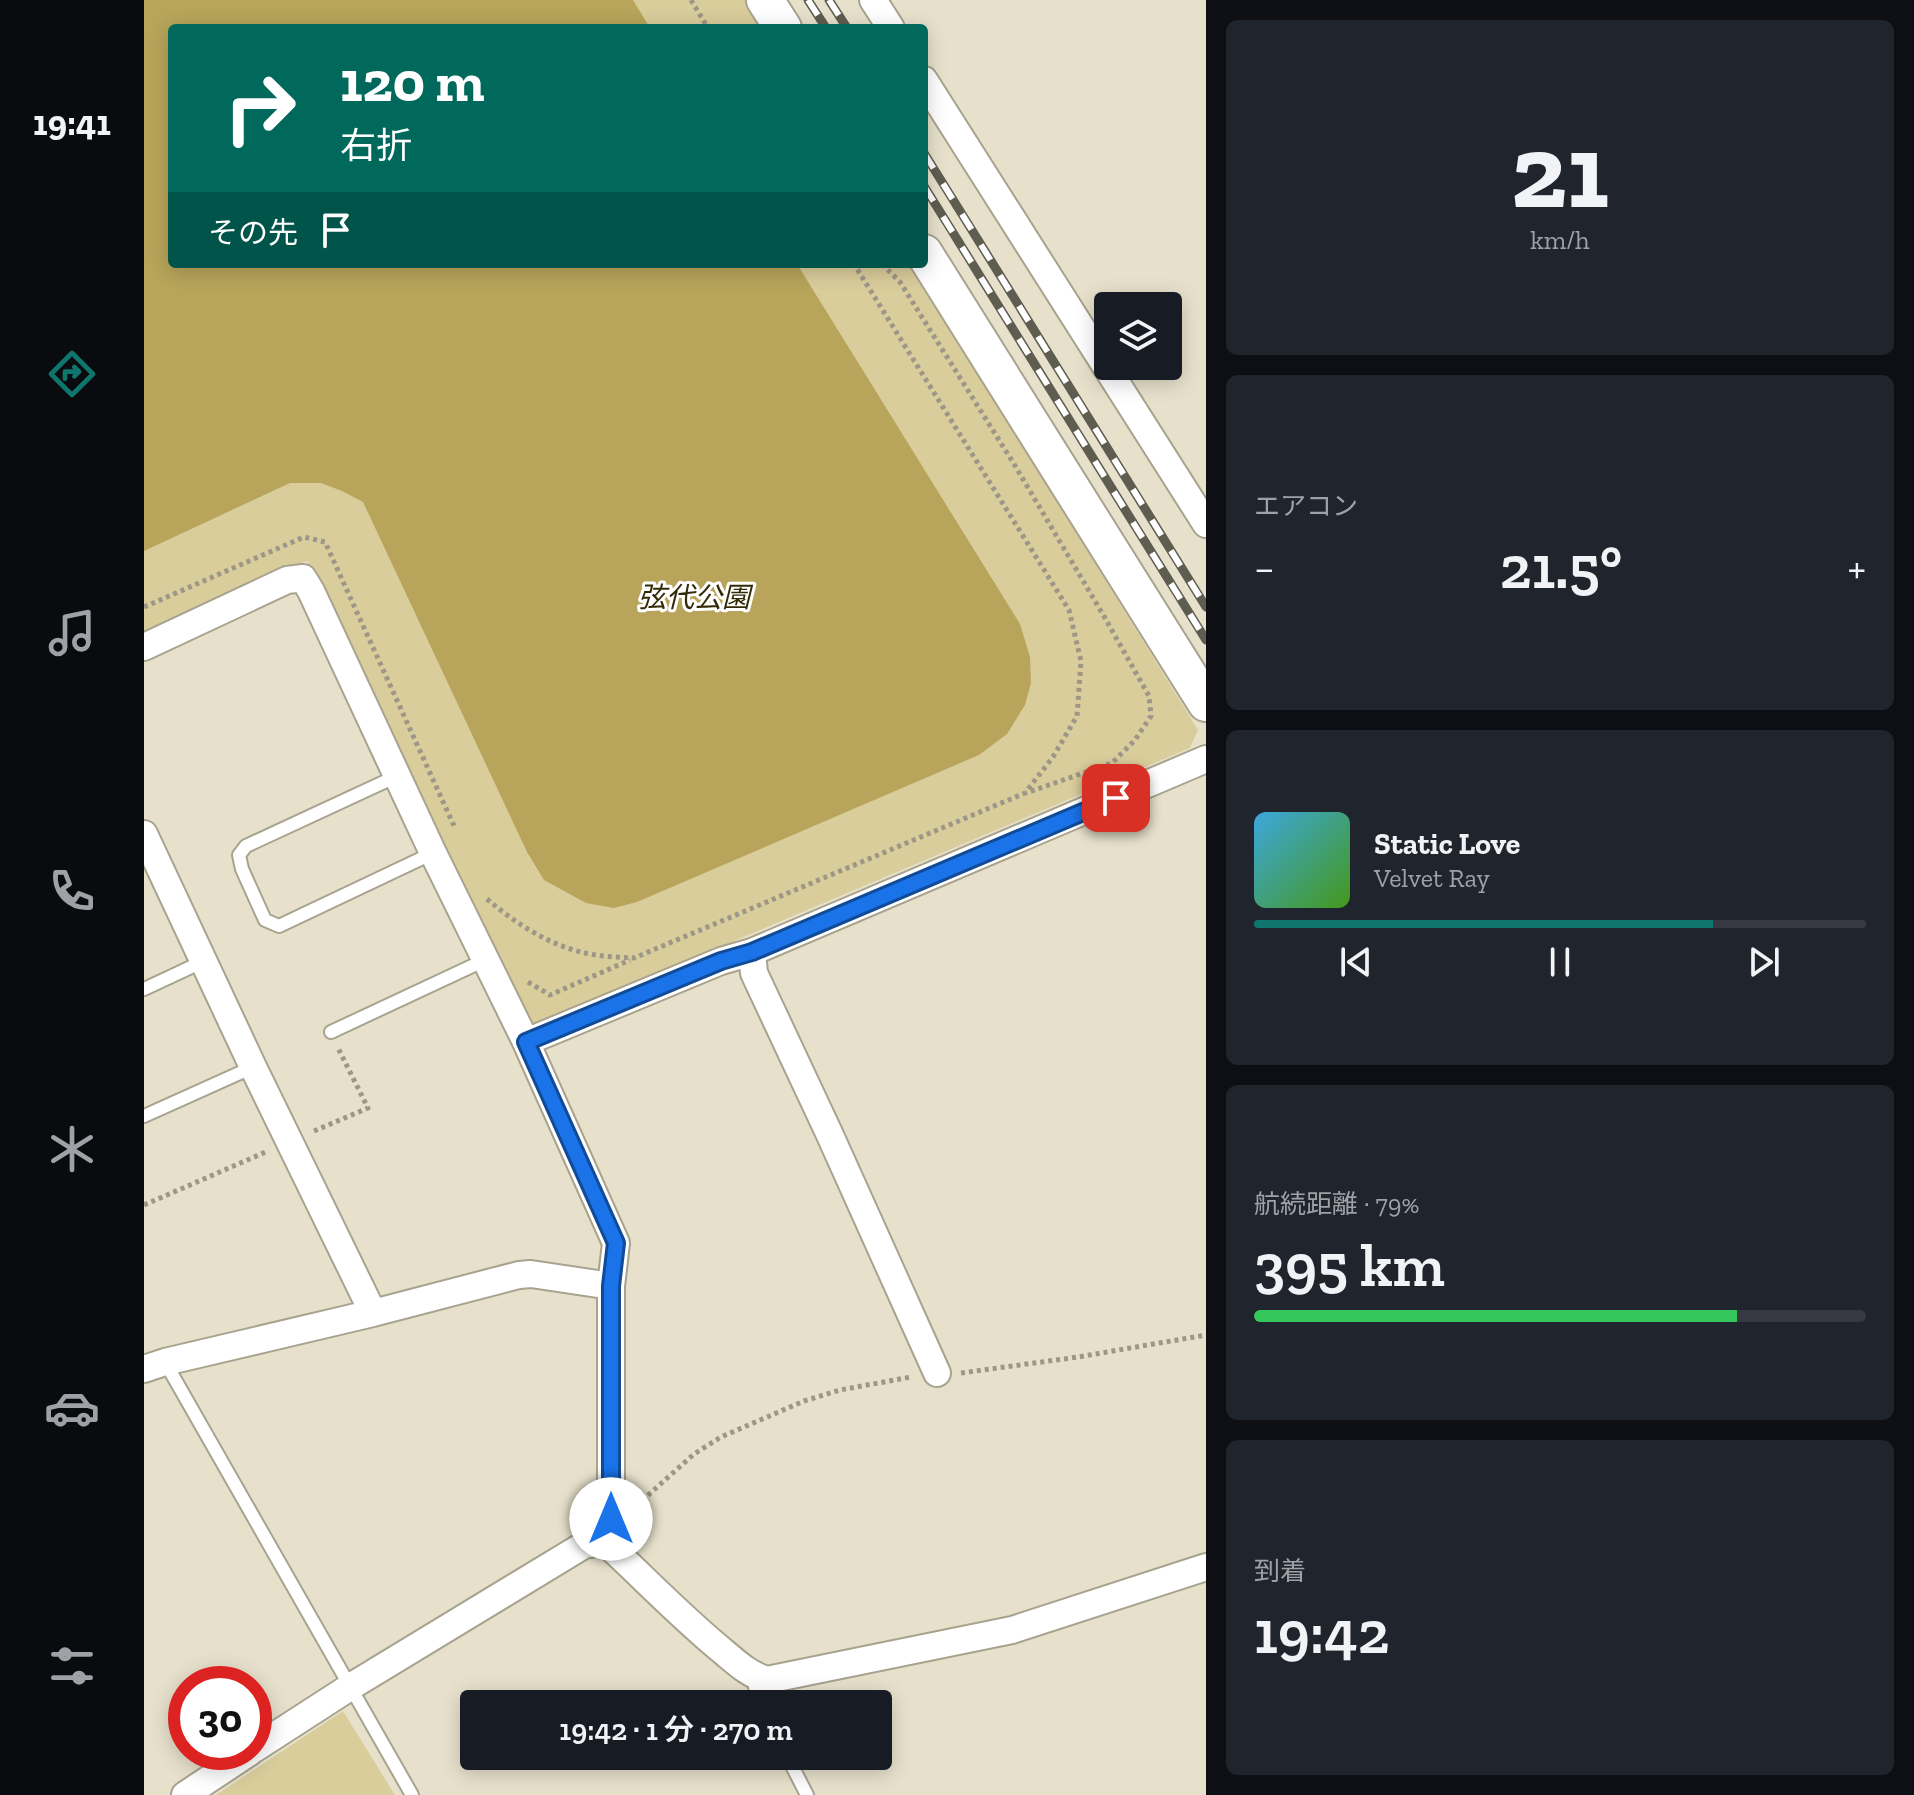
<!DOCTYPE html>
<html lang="ja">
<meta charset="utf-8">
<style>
:root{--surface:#171b24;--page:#20242c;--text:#f1f3f6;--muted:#9ea1a6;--line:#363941;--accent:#0f766e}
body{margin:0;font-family:"Zilla Slab","Noto Sans JP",serif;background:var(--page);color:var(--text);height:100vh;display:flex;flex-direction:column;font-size:30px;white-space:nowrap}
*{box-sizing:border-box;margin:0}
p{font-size:26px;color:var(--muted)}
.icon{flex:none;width:44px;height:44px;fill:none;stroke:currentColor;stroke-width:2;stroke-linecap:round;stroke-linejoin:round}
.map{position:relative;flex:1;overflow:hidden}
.panel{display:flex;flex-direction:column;gap:20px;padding:20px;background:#0d0f14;width:708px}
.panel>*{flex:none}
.hud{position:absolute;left:24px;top:24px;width:760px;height:244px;border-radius:8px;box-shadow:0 4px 20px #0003;background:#00695c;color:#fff;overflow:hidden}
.controls{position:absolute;left:950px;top:292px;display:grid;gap:16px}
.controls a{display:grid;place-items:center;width:88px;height:88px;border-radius:8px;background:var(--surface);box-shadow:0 4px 20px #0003;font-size:40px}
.speed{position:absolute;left:24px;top:1666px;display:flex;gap:16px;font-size:40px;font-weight:700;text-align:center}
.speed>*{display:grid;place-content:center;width:104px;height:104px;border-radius:50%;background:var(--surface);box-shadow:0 4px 20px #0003;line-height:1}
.speed .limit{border:12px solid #d22;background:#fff;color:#111}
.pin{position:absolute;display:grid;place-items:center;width:68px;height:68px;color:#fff;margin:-34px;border-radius:16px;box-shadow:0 4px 12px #0006}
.me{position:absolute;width:88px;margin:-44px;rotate:0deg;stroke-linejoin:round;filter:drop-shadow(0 0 6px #0008)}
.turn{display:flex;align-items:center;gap:28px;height:168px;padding:0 40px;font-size:36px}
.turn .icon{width:104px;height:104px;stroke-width:2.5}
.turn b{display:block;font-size:56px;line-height:68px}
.then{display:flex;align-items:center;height:76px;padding:0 40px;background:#0003;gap:16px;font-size:30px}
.big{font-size:60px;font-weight:600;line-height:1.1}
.panel .card{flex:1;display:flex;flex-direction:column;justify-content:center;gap:12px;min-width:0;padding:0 28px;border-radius:12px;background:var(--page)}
.panel .dial{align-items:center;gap:0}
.dial b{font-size:104px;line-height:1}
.song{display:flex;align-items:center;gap:24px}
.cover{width:96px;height:96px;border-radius:12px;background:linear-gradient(135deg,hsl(200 70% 55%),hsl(100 70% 35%))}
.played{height:8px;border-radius:4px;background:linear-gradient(90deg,var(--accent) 75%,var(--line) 75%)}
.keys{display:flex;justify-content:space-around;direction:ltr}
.heat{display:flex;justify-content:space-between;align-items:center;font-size:44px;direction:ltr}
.charge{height:12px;border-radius:6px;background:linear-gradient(90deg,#34c759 79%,var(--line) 0)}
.trip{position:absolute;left:316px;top:1690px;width:432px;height:80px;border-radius:8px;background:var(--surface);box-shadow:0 4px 20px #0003;font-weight:600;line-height:80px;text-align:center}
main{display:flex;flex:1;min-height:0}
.tabs{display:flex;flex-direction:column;width:144px;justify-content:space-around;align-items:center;background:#090b0e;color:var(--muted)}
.tabs .icon{width:56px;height:56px}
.tabs .current{color:var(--accent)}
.tabs b{font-size:36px;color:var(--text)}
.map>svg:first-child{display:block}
.green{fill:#dacd9c}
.water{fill:#b8a55b}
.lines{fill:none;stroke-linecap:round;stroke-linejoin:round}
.lane-casing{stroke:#a8a38f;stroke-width:16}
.street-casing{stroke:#a8a38f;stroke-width:30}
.secondary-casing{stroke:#a8a38f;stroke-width:40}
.path{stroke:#9c9787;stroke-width:5;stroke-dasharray:4 4;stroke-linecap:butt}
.lane{stroke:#fff;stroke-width:12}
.street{stroke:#fff;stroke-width:26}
.secondary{stroke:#fff;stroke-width:36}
.rail-casing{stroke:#5f5c50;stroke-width:9}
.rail{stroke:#fff;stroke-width:6;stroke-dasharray:18;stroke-linecap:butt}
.route-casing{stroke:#114b97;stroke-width:20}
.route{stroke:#1a73e8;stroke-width:14}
.labels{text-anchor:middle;stroke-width:6;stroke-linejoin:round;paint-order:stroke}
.park-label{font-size:28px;font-style:italic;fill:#332b08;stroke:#fff}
</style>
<main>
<nav class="tabs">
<b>19:41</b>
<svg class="icon current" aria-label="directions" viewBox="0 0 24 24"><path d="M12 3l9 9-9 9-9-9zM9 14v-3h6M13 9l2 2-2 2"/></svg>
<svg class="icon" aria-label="music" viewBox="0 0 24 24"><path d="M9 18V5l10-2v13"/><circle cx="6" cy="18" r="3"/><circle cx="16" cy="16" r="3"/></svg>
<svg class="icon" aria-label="phone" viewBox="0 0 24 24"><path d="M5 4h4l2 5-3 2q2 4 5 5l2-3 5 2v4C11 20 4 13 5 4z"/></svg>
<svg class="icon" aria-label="climate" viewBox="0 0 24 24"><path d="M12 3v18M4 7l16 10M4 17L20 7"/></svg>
<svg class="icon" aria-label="car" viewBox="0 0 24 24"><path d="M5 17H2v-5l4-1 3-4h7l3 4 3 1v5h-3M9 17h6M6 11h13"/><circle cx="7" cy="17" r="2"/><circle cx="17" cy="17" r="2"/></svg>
<svg class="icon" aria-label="filters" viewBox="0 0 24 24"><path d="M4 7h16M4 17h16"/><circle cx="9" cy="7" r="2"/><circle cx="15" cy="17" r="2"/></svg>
</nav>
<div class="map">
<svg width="1062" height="1795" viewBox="0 0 1062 1795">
<rect width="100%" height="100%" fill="#e7e1cc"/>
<path class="green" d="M0,0H601L619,28H28V264H766L1054,730L1046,748L392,1025L380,1020L163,561L0,637Z
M199,1711L251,1795H72Z"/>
<path class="water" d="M0,0H489L506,28H28V264H653L876,624L886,657L887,683L881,705L863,734L835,755L493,902L470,908L442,903L400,880L383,852L219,502L198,491L177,483H146L0,551Z"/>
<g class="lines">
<defs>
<path id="lane" d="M253,776L102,846L95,855L98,869L121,920L135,926L289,853
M0,989L60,961
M187,1032L341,960
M0,1116L109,1067
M21,1362L268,1795
M614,1677L611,1687L616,1704
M643,1756L663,1795"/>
<path id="street" d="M729,0L747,28
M780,80L1062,524
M0,647L143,580L159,578L167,591L289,853L382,1042L472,1243L467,1286V1519L461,1542
M0,834L109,1067L229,1313
M608,952L610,973L685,1133L793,1373
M382,1042L577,961L608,952L1062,759
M0,1369L21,1362L229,1313L375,1275L387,1274L467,1286
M110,1749L206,1687L440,1545L461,1542C501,1579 539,1619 581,1653C594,1664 606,1675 623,1680L868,1630L1062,1567
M41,1795L106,1752"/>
<path id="secondary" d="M621,0L639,28
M780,253L1062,703"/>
</defs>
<use href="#lane" class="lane-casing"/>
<use href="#street" class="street-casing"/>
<use href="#secondary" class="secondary-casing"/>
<path class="path" d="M547,0L564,28
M738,264L756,282L870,464L961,618L1005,696L1007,716L991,740L968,763L882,793
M0,607L160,537L181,542L311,828
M343,899C372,924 408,947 446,954C460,957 476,957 490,958L881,793L909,757L933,716L937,661L925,610L710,264
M384,982L406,995L486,960
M170,1131L224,1108L194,1048
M0,1205L124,1151
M817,1373L934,1357L1062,1335
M492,1506L550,1454L577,1437L660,1401L696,1390L767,1377"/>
<use href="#lane" class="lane"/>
<use href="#street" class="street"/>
<use href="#secondary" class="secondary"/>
<defs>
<path id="rail" d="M664,0L682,28
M685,0L703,28
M780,153L1062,607
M780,186L1062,640"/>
</defs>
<use href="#rail" class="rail-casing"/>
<use href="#rail" class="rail"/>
</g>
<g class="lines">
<defs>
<path id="route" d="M467,1519V1286L472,1243L382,1042L577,961L608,952L972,798"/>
</defs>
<use href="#route" class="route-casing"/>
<use href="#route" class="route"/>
</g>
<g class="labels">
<g class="park-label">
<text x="550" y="607">弦代公園</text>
</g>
</g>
</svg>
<div class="controls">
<a><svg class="icon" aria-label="layers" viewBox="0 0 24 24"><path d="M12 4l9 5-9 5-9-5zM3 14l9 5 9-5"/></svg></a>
</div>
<div class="speed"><div class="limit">30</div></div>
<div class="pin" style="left:972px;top:798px;background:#d93025"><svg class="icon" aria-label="arrive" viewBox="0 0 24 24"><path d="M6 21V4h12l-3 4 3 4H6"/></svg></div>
<svg class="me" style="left:467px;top:1519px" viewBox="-20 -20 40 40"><circle r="19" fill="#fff"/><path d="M0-13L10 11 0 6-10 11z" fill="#1a73e8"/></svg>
<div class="trip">19:42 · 1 分 · 270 m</div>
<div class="hud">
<div class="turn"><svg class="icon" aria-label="right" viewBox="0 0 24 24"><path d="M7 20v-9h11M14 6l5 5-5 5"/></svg><div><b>120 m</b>右折</div></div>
<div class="then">その先<svg class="icon" aria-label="arrive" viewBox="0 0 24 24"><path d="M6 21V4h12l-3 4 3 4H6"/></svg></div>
</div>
</div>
<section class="panel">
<div class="card dial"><b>21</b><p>km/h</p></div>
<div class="card"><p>エアコン</p>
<div class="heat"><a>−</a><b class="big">21.5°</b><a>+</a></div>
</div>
<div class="card">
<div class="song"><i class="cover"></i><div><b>Static Love</b><p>Velvet Ray</p></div></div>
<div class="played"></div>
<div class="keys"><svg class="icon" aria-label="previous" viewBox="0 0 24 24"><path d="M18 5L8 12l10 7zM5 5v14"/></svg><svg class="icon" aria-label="pause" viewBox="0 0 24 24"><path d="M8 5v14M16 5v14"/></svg><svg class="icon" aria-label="next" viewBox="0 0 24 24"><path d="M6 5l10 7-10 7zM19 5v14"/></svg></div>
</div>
<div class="card"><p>航続距離 · 79%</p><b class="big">395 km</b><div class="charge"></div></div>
<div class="card"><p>到着</p><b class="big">19:42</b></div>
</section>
</main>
